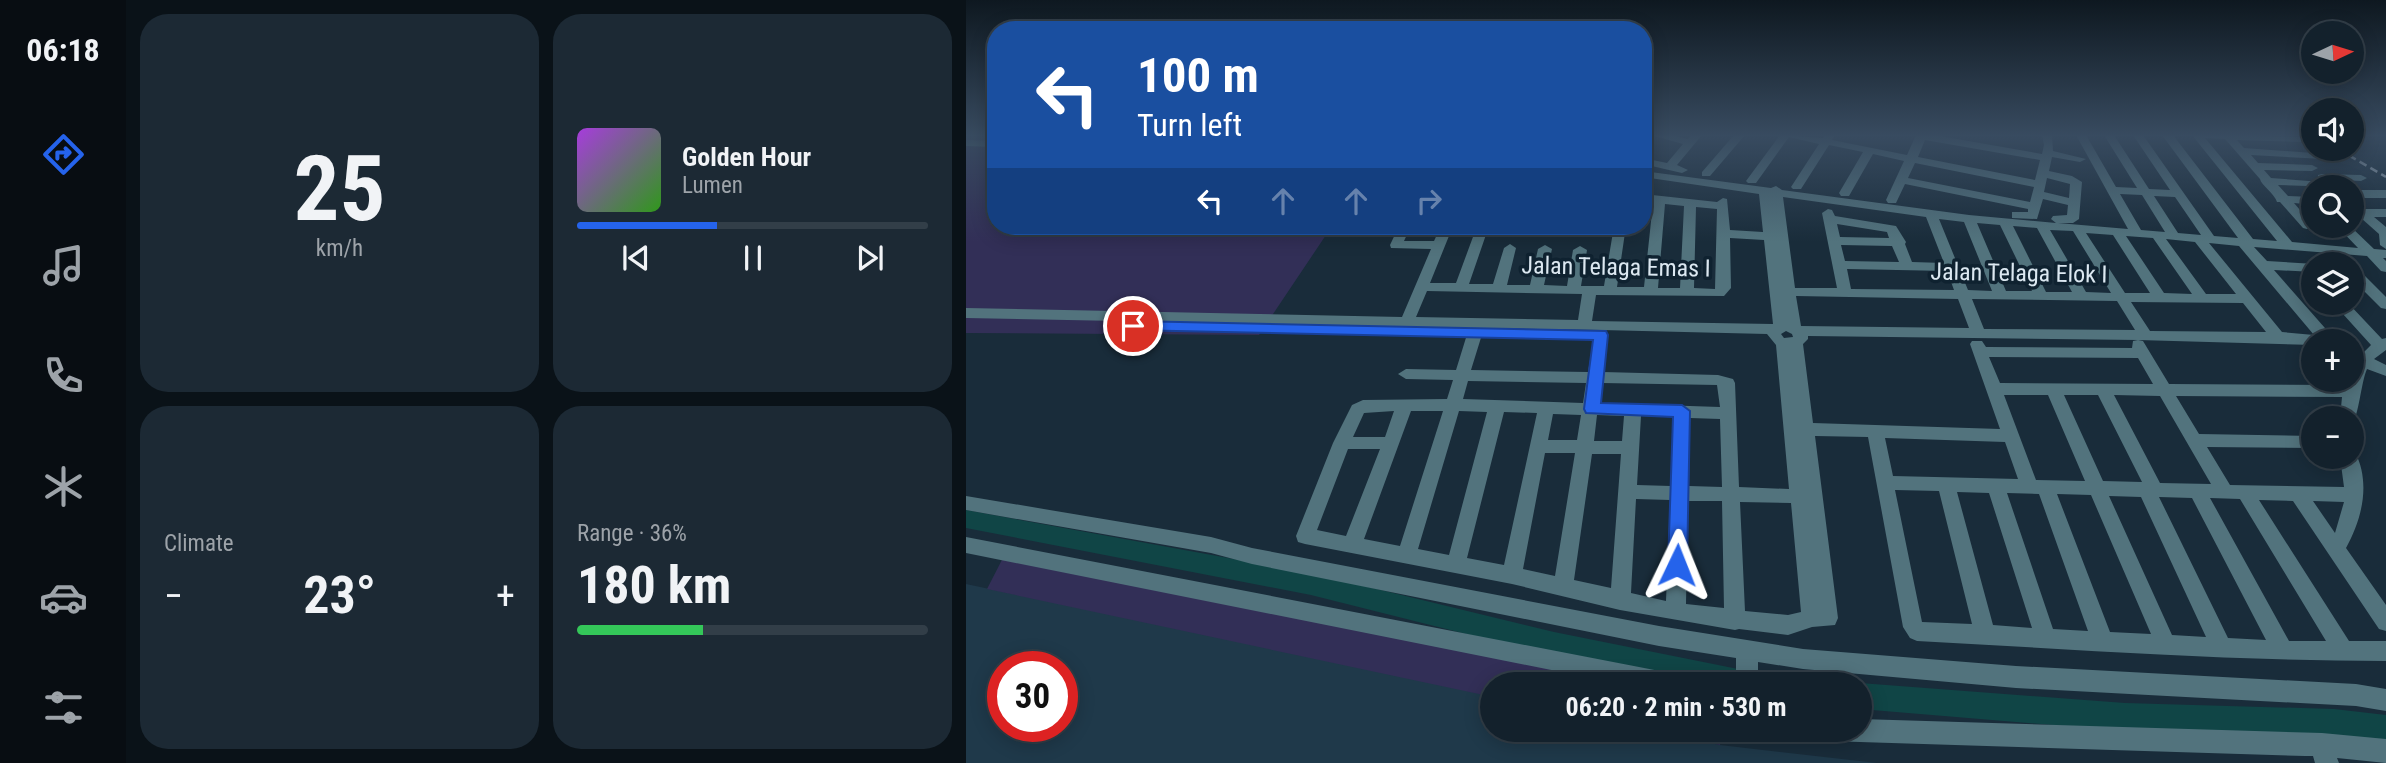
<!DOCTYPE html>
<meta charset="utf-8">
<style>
:root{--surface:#13212c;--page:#1c2934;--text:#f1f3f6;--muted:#9da3a9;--line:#323e48;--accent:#2563eb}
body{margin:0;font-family:"Roboto Condensed",sans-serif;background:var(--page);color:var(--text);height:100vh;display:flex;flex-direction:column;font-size:26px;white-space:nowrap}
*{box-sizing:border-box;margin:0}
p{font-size:23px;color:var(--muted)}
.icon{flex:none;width:38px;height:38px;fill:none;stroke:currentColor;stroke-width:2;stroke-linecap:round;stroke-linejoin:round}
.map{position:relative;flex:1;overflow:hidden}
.details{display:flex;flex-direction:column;gap:14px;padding:14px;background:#0a1218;width:840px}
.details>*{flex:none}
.hud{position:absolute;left:21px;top:21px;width:665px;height:214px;border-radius:28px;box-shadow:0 4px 18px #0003,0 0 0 2px var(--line);background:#1a4fa0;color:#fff;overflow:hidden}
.needle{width:46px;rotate:86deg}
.buttons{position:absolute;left:1335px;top:21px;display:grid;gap:14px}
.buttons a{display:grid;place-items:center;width:63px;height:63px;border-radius:50%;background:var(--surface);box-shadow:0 4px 18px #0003,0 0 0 2px var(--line);font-size:35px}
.speed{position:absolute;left:21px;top:651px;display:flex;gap:14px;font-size:35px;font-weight:700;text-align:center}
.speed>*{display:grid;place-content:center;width:91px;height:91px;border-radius:50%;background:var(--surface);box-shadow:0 4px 18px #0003,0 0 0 2px var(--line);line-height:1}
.speed .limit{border:10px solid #d22;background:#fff;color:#111}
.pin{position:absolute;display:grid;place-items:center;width:60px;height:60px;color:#fff;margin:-30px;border:4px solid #fff;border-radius:50%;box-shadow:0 2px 7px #0007}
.me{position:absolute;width:77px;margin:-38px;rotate:2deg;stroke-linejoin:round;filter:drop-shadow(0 0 5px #0008)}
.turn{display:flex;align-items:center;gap:24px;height:147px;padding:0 35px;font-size:32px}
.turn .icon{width:91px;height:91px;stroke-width:2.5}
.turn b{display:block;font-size:49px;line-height:60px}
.lanes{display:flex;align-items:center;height:66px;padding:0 35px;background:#0003;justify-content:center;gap:35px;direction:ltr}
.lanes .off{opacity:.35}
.big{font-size:52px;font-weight:700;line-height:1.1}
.details .widget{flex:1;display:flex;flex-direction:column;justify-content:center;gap:10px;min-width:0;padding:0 24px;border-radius:28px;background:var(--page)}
.details .dial{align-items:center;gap:0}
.dial b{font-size:91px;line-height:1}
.song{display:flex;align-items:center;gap:21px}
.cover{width:84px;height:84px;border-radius:10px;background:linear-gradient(135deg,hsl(280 70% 55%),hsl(110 70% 35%))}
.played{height:7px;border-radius:4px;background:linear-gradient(90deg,var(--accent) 40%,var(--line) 40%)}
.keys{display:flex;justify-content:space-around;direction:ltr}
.heat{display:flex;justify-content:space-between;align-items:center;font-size:38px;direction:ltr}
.charge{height:10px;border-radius:5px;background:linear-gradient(90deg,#34c759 36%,var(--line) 0)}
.details .tiles{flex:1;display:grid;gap:14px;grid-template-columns:repeat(2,1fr)}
.trip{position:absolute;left:514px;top:672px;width:392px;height:70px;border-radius:35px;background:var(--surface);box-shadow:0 4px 18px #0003,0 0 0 2px var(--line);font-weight:700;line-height:70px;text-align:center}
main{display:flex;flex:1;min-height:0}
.menu{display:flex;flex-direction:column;width:126px;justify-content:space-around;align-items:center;background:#080d12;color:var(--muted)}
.menu .icon{width:49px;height:49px}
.menu .selected{color:var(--accent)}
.menu b{font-size:32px;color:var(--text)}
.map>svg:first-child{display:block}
.built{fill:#1f394a;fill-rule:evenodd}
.green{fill:#322f57}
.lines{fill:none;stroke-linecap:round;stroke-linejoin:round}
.river{fill:#104546;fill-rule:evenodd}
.minor{fill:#52737d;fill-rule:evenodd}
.rail{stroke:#aab8c3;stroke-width:2.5;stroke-dasharray:8 4.5;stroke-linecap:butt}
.route{fill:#2563eb;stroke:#184099;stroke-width:2}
.labels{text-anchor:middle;stroke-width:7;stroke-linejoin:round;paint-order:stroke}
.street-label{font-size:24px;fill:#dce8f1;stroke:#0f2230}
</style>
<main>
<nav class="menu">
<b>06:18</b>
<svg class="icon selected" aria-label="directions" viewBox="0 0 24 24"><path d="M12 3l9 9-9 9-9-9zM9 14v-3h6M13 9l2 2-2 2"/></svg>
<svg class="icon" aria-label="music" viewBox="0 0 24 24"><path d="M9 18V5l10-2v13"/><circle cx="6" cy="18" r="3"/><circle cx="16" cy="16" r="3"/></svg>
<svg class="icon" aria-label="phone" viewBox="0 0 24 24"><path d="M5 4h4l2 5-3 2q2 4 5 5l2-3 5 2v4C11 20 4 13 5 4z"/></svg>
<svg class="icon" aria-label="climate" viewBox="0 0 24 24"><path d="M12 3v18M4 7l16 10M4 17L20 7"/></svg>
<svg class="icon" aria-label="car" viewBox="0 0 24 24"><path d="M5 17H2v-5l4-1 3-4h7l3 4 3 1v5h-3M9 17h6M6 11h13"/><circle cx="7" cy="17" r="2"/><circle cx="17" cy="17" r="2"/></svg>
<svg class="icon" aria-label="filters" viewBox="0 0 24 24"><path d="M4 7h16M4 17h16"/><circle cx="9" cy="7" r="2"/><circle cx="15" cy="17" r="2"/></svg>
</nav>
<section class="details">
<div class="tiles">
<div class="widget dial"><b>25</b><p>km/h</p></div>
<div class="widget">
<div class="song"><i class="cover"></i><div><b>Golden Hour</b><p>Lumen</p></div></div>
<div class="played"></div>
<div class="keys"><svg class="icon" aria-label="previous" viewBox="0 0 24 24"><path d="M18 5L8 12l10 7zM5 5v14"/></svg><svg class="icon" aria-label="pause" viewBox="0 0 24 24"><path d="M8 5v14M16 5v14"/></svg><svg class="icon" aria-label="next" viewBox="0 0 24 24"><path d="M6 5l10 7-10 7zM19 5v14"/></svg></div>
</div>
<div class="widget"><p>Climate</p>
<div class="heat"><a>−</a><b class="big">23°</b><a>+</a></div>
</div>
<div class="widget"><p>Range · 36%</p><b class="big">180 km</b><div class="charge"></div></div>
</div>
</section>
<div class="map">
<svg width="1420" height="763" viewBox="0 0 1420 763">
<rect width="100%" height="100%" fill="#192c3a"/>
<path class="built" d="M0,584L527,695V730H683L754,745L911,763H0ZM37,667H96V726H37Z"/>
<path class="green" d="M0,135H30V226H366L293,335L0,333Z
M41,550L680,684H527V697L21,589Z
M680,730H756L754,745Z"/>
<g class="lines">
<path class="river" d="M0,510L345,573L588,632L782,671L791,675L795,684H721L588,656L345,595L0,528Z
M894,683L1159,703L1368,709L1420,715V743L1368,737L1159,731L894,709V684H890Z"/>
<path class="minor" d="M685,135H705L722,139L725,135H736L711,165L722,170L716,173L677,164V158L701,163L717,144Z
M768,135H779L744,176H736V172Z
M814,135L857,138L859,135H869L866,140L941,155L950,135H968L1076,154L1078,145L1076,135H1086L1087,151L1120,159L1114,162L1086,157L1083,171L1106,176L1116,182L1113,219L1107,223H1092L1162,229L1110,135H1120L1150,187L1171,188L1138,135H1148L1183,189L1204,190L1167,135H1177L1248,236L1272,238L1196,135H1207L1287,239L1311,241L1226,135L1333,137L1337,138V142L1271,140L1278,148L1361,154V158L1357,159L1285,155L1292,163L1346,165L1352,168L1346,171L1298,170L1305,178L1369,183V187L1312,185L1322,196L1348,197V205L1328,203L1347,225L1341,229L1337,228L1314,202H1311C1309,194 1295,185 1294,179L1259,139L1239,138L1326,242L1392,248L1371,226H1384L1408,249L1420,250V258H1417L1420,261V272L1415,271L1401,256L1288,247L1301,261L1349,264L1348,272L1308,270L1366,336L1373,341H1348V345L1172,340L1177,341L1203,384L1379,385L1381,380H1386V369L1389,363L1386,361V350L1396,354L1405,345L1367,303H1382L1416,339L1420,338V350L1408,359L1420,365V376L1401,369C1395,382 1393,416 1386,423V418H1374L1376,397L1210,396L1233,434L1348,436V448L1241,447L1264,485L1378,487L1374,457H1386V451L1389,452C1405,483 1396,519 1380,548L1420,605V631L1413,629L1327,501L1293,500L1383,641H1420V661C1263,661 1107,649 951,641L944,638L937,627L902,437L849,436L872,618L869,625L846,627L822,635L773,629L769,630L654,610L546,584L339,544L332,542L330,536L367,443L386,405L397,400L481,399L487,380L440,379L432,374L440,369L490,370L503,328L0,318V308L436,317L465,249L425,248L424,245L433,226H445L438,241H468L475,226H487L464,283H490L511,226H523L503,284H527L538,248L544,244L550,248L541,285H564L572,249L579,245L586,249L578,285L601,286L607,250L614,246L621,250L615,286H638L648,226H660L651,287H678L687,203L677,202V194L751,202L757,198L761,199L764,230L797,232L793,194L677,177V171L805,188L810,186L816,190L1003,215L1090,223L1085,219L1087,216L1101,215L1102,205L1077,199L1071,219L1046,218V212H1062V209L939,184L930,203H922L920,200L938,161L907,154L883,196H875L873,193L897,152L863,145L835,189H827L825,187L853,144L823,137L790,183H782L780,181ZM959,140L1074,160L1069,180L952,157ZM949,163L1068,187L1064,202L942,178ZM1081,178L1104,184L1103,198L1078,192ZM1154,194L1176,195L1199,232L1175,230ZM1188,196L1209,197L1235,235L1212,233ZM817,197L960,217L978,263L946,262L939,244L940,242L930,226L869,216L866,210L862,209L856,213L871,288H829ZM699,204L718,206L714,288H692ZM730,207L751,209L749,289L728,288ZM973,219L998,222L1026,291L1002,290ZM1011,223L1034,225L1066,291H1040ZM871,224L921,232L923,238L874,237ZM1047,226L1071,228L1106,292H1080ZM1084,230L1107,231L1145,293L1120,292ZM1120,233L1147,235L1184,293H1159ZM1160,236L1187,238L1226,294L1198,293ZM764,238L798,240L807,324L626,321L630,295L758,296L765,288ZM1200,239L1229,242L1270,294H1240ZM1243,243L1273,246L1348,335L1316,332ZM875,245L926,246L933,262L879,261ZM881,269L981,271L988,290L885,289ZM461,291L616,294L612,320L450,317ZM830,296L992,299L1003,328L835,326ZM1006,299L1151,301L1169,330L1018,329ZM1165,302L1277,303L1300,332L1184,331ZM518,328L635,330L628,335L622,372L505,370ZM635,330L801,334L810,345L823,489L773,487L769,383L767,379L752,375L637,372L642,335ZM820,331L826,334L827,337L818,338L815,334ZM842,336L1172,340L1167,341L1166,348L1020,347L1016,341H1006L1004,344L1034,429L847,423L837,344L842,339ZM1023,357L1172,358L1187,384L1034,383ZM502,381L620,383L617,403L497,399ZM636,383L751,385L754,407L633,403ZM1038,395H1082L1119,481L1070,480ZM1098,395H1132L1176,482L1137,481ZM1148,395L1194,396L1245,484L1194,483ZM428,411L419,437H387L398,413ZM445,411H477L434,546L398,539ZM493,411L521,412L483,555L452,549ZM538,412L571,413L538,565L501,558ZM587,414L615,415L611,440H582ZM631,415L658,416L656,441H628ZM675,416L708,417L705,486L671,485ZM724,418L754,419L756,487L723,486ZM919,438L1039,442L1052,479L927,476ZM382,449H414L380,536L351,530ZM579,453H609L589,576L557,569ZM626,454H655L645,588L608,580ZM929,490L973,491L1006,624L956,622ZM991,492L1023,493L1066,628L1027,625ZM1041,493L1073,494L1122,631L1087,629ZM1091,494L1125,495L1185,634L1144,632ZM1143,496L1175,497L1240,637L1206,635ZM1193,497L1226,498L1300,640L1262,638ZM1244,498L1274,499L1360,641H1323ZM670,499L704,500L700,601L665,593ZM722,501H756L758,608L720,604ZM1347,501L1378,502L1369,533ZM774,502L825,503L835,612L822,615L779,611Z
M0,140L30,141V147L0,146Z
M1356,174L1395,175L1401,178L1395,181L1352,179V175Z
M1386,190H1420V198H1386Z
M1386,200L1399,209H1420V217H1408L1420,227V249L1414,245L1413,234L1386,210Z
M1386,267L1391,268L1420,297V309L1415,308L1386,279Z
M0,496L245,537L286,548L693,626L837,649L1050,666L1390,684L1420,689V711L1390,706L1050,688L837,669L792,662V684H770V658L693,646L286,564L245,553L0,510Z
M0,537L704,673L712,676L715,684H655L0,553Z
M894,719L1356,733L1420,739V763L1371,758L1373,763H1349L1347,756H1339L862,741L854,738L851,730H894Z"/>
<path class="rail" d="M1372,149L1420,177"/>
</g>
<linearGradient id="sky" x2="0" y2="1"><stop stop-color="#0e1820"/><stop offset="0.56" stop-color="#384b60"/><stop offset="1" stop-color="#384b60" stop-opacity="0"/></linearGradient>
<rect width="1420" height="242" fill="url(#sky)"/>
<path class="route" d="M167,321L640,331L642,335L635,403L716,405L724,411L721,565L718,571L711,573L704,571L702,565L707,417L620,413L618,409L627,340L162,330L160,326L162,323Z"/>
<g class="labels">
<g class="street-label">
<text transform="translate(650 267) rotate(1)" y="8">Jalan Telaga Emas I</text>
<text transform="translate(1053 273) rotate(1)" y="8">Jalan Telaga Elok I</text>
</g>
</g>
</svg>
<div class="buttons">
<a><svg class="needle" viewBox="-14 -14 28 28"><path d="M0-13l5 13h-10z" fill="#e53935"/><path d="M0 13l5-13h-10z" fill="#9da3a9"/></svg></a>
<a><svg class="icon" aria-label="sound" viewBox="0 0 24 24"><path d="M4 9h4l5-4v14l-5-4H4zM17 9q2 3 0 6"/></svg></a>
<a><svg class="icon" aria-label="search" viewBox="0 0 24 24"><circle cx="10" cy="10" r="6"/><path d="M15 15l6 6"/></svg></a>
<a><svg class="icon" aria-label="layers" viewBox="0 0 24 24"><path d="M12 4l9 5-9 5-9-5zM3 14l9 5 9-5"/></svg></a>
<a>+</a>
<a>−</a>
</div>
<div class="speed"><div class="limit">30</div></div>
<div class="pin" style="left:167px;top:326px;background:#d93025"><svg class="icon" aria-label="arrive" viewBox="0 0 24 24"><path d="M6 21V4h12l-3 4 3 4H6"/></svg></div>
<svg class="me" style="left:711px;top:565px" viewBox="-20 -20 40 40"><path d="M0-17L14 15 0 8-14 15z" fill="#2563eb" stroke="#fff" stroke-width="4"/></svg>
<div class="trip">06:20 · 2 min · 530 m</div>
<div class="hud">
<div class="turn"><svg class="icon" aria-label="left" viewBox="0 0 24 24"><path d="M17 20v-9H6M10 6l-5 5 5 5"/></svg><div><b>100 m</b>Turn left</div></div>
<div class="lanes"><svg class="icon" aria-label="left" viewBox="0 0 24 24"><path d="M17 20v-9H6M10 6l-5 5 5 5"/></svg><svg class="icon off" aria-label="ahead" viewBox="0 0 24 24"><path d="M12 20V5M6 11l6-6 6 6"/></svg><svg class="icon off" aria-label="ahead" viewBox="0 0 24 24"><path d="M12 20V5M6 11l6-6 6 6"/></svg><svg class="icon off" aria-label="right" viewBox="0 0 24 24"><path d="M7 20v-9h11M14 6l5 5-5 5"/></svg></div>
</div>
</div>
</main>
